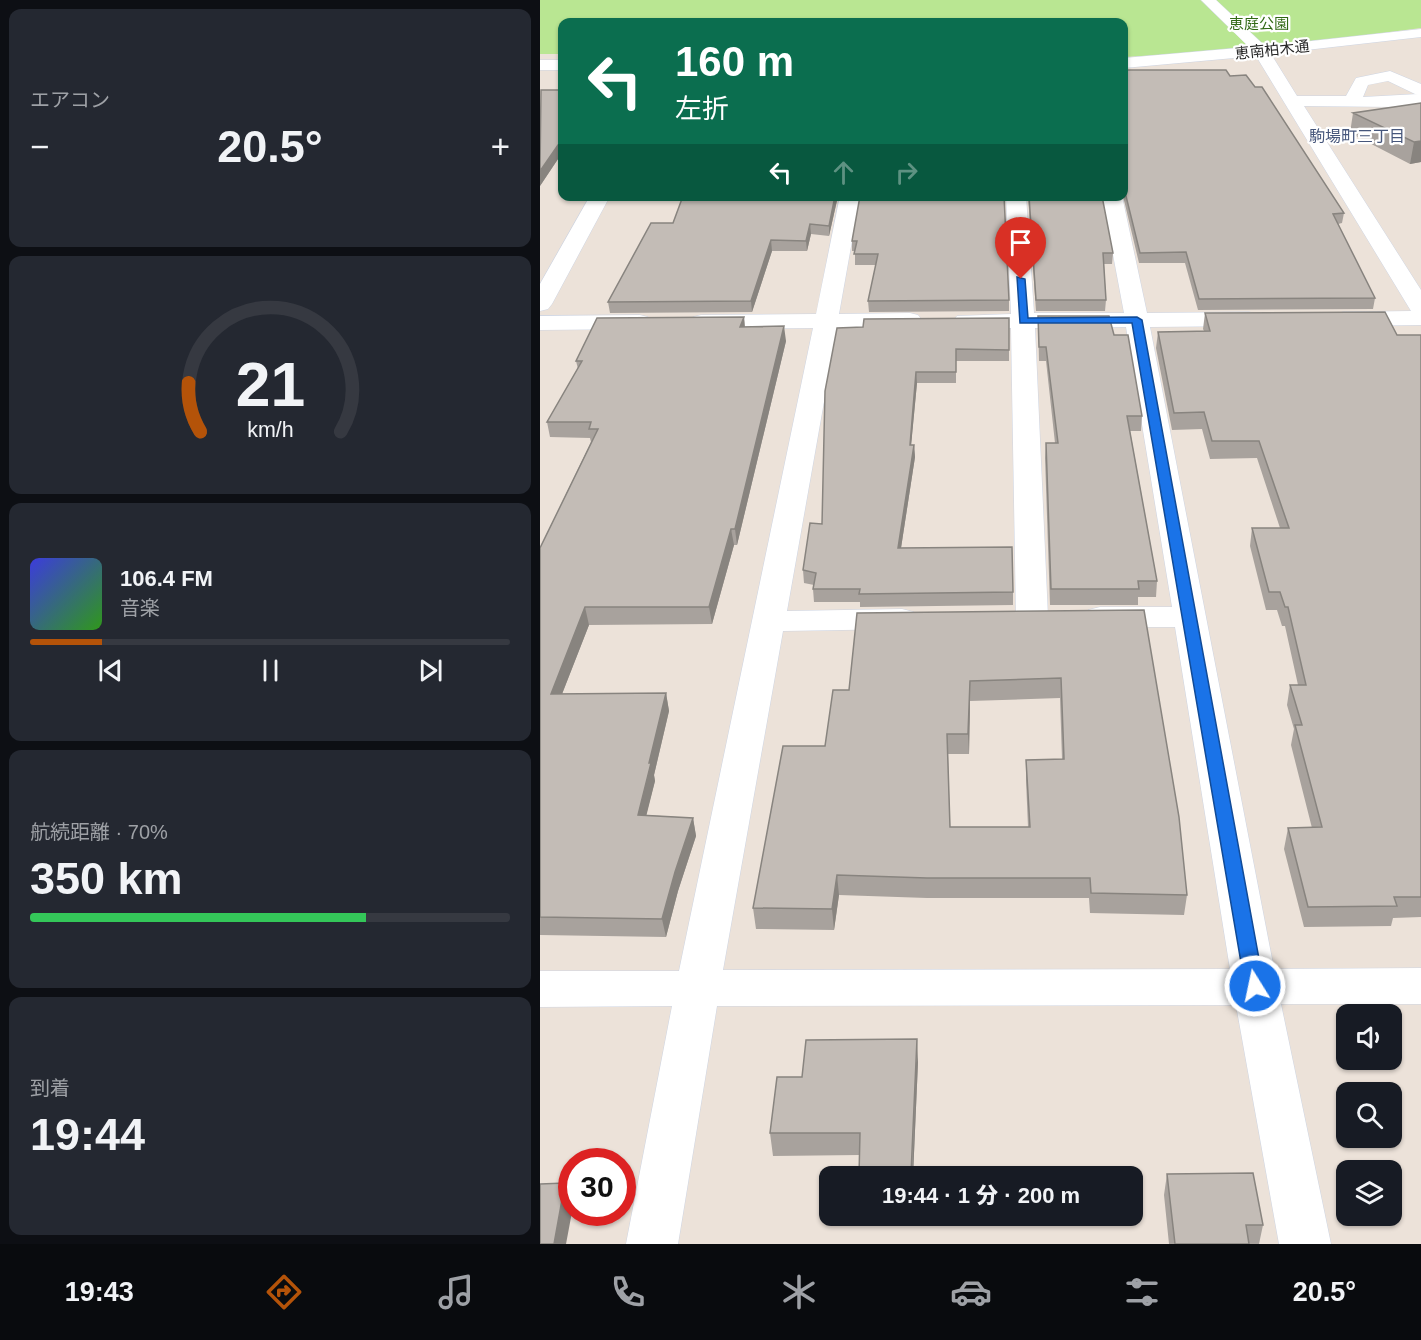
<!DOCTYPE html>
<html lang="ja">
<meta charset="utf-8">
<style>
:root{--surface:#171b24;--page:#242831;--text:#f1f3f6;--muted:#9ea1a6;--line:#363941;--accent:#b45309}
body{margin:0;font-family:Helvetica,"Noto Sans JP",sans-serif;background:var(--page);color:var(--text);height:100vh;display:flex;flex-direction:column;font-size:22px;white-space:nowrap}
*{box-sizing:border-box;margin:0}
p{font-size:20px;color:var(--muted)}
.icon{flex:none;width:33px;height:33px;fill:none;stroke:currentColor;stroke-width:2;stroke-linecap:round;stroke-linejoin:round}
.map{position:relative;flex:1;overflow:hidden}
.sheet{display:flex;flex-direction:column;gap:9px;padding:9px;background:#0d0f14;width:540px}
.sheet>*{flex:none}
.top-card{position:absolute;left:18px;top:18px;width:570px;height:183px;border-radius:12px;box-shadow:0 2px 4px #0004;background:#0b6e4f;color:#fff;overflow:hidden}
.buttons{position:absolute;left:796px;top:1004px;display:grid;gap:12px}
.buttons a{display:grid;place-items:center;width:66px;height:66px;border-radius:12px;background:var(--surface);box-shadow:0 2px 4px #0004;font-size:30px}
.speed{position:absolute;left:18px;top:1148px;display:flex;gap:12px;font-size:30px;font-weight:700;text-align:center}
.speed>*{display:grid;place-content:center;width:78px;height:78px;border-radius:50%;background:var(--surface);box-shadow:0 2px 4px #0004;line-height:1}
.speed .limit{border:9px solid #d22;background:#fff;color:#111}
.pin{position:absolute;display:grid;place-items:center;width:51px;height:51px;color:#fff;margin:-62px -26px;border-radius:50% 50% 50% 0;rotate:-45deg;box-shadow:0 0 6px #0007}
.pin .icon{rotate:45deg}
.me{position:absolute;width:66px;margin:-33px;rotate:350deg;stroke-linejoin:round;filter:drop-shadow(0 0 4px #0008)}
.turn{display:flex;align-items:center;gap:21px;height:126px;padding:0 18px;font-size:27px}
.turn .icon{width:78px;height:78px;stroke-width:2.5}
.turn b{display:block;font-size:42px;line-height:51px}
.lanes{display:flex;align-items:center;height:57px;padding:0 18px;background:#0003;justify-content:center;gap:30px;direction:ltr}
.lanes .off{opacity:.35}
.big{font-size:45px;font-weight:800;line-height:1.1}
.sheet .tile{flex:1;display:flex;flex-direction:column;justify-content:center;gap:9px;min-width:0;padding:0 21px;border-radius:12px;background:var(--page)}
.sheet .dial{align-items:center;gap:0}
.dial svg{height:156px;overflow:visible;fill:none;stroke:var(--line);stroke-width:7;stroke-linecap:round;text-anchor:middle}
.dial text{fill:var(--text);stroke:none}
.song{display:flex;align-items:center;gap:18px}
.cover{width:72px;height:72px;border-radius:9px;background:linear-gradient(135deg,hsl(240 70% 55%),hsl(110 70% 35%))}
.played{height:6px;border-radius:3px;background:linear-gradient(90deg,var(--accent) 15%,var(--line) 15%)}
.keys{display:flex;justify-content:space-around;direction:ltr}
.heat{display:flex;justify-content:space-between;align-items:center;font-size:33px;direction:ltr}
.charge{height:9px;border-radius:4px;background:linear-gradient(90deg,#34c759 70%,var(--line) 0)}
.trip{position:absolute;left:279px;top:1166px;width:324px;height:60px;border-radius:12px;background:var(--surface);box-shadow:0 2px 4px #0004;font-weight:800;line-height:60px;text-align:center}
.tabs{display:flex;height:96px;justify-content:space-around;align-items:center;background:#090b0e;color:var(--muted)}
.tabs .icon{width:42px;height:42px}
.tabs .on{color:var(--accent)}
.tabs b{font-size:27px;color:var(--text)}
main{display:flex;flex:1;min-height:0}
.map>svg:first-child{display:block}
.green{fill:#b9e692}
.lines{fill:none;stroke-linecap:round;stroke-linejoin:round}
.minor-casing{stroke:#ced5e3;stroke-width:1}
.minor{fill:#fff;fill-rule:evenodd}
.wall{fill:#a8a29d;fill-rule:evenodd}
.shaded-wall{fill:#88847f}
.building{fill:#c3bcb6;stroke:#88847f;stroke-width:1.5;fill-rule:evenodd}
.route{fill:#1a73e8;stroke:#114b97;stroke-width:1.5}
.labels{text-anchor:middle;stroke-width:4.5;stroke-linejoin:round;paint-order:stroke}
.far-park-label{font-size:15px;fill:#316915;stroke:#fff}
.far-street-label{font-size:15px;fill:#282828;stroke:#fff}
.far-neighbourhood-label{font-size:16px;fill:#46567b;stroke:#fff}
</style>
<main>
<section class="sheet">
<div class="tile"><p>エアコン</p>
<div class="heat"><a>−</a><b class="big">20.5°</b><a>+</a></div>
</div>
<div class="tile dial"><svg viewBox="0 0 100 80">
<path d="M14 69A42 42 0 1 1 86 69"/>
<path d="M14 69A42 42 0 0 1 8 44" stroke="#b45309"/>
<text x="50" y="56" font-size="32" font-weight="700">21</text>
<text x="50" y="72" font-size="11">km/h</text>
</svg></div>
<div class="tile">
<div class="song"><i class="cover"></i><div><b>106.4 FM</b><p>音楽</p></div></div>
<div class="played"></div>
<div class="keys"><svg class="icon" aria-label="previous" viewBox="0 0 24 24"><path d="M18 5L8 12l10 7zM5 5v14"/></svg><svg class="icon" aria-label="pause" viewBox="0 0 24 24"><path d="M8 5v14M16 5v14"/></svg><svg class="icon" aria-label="next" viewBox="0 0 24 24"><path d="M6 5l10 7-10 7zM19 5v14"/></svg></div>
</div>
<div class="tile"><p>航続距離 · 70%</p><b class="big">350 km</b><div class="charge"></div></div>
<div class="tile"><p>到着</p><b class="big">19:44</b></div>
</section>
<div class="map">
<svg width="881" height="1244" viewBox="0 0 881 1244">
<rect width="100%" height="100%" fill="#ece2d9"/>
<path class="green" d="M0,0H881V28L711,50L584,57V22H22V54H0Z"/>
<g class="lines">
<defs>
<path id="minor" d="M661,0H676L725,46L881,29V37L731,54L757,96H806L816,78L850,71L881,84V104L855,107L764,106L881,290V325L803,326L795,324L791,319L795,314L803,312L871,311L716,56L584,68V58L709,47ZM848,81L875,94H878L823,97L828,85Z
M0,60H22V70H0Z
M50,196H70L12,304L8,309L0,311V284Z
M300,196H320L299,314L370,313L378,315L382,320L378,325L370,327L297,328L247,611L362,609L374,612L378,619L374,626L362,629L243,631L183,970L690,969L635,627H560L548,624L544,617L548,610L560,607H632L586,327L495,328L508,617L504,624L492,627L480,624L476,617L471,328H425L417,326L413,321L417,316L471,314L466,196H486L494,313H584L562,196H582L607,313L709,312L717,314L721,319L717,324L709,326L610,327L734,969L881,968V1004H741L791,1244H739L696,1005L177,1006L138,1244H86L132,1006L0,1007V971H139L273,328L161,329L153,327L149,322L153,317L161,315L276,314Z
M100,315L108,317L112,322L108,327L100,329L0,330V316Z"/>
</defs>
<use href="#minor" class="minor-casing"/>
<use href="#minor" class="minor"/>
</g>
<path class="wall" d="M584,70L690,76L804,213L802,223L798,224L835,298L833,309L658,310L645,263H599L583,196H584Z
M22,90V156H20L0,186Z
M881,103V162L870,164L810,133L813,113Z
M143,196H298L289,236L271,234L267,251H232L212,312L70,313L68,302L133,223Z
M320,196L469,300V311L329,312L328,301L336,265H315V251H312V241Z
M488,196H562L573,253L572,264H564L566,300L565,311H496Z
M665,313L857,335H881V917L853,918L851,926L764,927L744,849L748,828H772L751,745L754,729L747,705L750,685H758L745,626H742L737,610H726L710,546L712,528H740L717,458L670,459L662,429L632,430L616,348L618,332L664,331L663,329Z
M498,316L574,335L602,416L601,431H590L617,581L616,597H598V605H510L505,458L506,443H515L506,361H499Z
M204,317L205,327L246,341L197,545H194L172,624L49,625L22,694L126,693L129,711L114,775L115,781L106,815L153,818L156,836L138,891L126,937L0,935V548L51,442L50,438L10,437L7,422L38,369L36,361Z
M469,318V361H416V383H377L371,445H374L375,457L361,548L473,592V605L320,607V602H274L273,589L274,585L264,583L263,570L282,524L323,327Z
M604,610L647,895L644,915L550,913L549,898H387L299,895L294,930L216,929L213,908L309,690ZM520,698L522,759L486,760V780L488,827H410L408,754H429L430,701Z
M378,1062L373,1176H319V1155L233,1156L230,1133L262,1077Z
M627,1174L723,1225L719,1244H629L624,1195Z"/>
<path class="shaded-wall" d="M881,141V162L870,164L874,142Z
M18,145L20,156L0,186V171Z
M295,196H298L289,236V226Z
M270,224L271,234L267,251L266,241Z
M231,240L232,251L212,312L211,301Z
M204,317L205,332L200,327Z
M244,326L246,341L197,545L195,529Z
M376,372L377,383L370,457V445Z
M374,445L375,457L359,561L358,548Z
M191,529L194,545L172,624L169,607Z
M45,607L49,625L15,712L11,694Z
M430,681V701L429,754L428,734Z
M126,693L129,711L114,775L115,781L102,833L98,815L109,763Z
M153,818L156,836L138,891L126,937L122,919L135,872Z
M297,875L299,895L294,930L292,909Z
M377,1039L378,1062L373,1176H372Z
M25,1183L32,1202V1212L26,1244H14Z"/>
<path class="building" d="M584,70H686L690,76L706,75L715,87H722L804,213L793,214L835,298L659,299L646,252L600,253L584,188Z
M1,90H22V145H18L0,171Z
M881,103V141L874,142L813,113Z
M143,196H295L289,226L270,224L266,241L231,240L211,301L68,302L111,223H133Z
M320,196H464L469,300L328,301L338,254H314L317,241H312Z
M489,196H562L573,253H563L566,300H496Z
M845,312L857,335H881V897H854L857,906L768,907L748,828L782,827L755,725H762L750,685H766L748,607H745L740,592H729L712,528H749L719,441H672L664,412L634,413L618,332L670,331L665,313Z
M498,316H569L574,335H588L602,416H587L617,581H598L599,589H511L506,443H518L506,347H499Z
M204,317L200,327L244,326L195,529H191L169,607H45L11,694L126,693L109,763H111L98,815L153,818L135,872L122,919L0,917V548L58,429H49L51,422H7L42,361H36L57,318Z
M469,318V350L416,349V372H376L370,445H374L358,548L472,547L473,592L319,594L320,589H273L276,573L263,570L270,523L282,524L285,391L297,328L323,327L324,319Z
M604,610L639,817L647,895L551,893L550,878H387L297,875L292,909L213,908L243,746H285L293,690H309L317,613ZM521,678L524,759L486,760L490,827H410L407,734H428L430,681Z
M377,1039L371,1174L319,1176L320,1133H230L237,1077H262L266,1040Z
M713,1173L723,1225H706L709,1244H635L627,1174Z
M25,1183L14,1244H0V1184Z"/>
<path class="route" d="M477,277L485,279L488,318L597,317L602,320L724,986L721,991L715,993L708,991L705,986L592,323H480Z"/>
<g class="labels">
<g class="far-park-label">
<text x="719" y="29">恵庭公園</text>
</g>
<g class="far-street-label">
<text transform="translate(732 50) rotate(-6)" y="5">恵南柏木通</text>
</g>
<g class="far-neighbourhood-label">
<text x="817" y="142">駒場町三丁目</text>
</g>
</g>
</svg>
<div class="buttons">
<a><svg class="icon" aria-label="sound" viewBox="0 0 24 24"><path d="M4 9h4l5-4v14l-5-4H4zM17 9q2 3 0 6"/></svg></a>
<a><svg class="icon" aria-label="search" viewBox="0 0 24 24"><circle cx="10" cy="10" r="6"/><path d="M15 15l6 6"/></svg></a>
<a><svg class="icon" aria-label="layers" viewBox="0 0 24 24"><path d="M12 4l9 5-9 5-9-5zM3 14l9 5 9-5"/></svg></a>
</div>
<div class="speed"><div class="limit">30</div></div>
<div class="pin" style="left:481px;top:279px;background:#d93025"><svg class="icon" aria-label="arrive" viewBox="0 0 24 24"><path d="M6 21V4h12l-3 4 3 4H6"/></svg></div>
<svg class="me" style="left:715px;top:986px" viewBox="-20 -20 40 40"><circle r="17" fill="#1a73e8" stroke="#fff" stroke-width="3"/><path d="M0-11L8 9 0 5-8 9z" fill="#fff"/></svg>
<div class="trip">19:44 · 1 分 · 200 m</div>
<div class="top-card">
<div class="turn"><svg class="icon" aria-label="left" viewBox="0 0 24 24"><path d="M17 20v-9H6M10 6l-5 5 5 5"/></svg><div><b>160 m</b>左折</div></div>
<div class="lanes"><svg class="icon" aria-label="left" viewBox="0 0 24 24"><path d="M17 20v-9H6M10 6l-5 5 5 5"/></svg><svg class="icon off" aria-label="ahead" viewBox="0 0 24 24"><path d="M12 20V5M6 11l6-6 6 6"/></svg><svg class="icon off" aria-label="right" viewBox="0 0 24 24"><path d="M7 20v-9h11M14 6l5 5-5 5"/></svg></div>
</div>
</div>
</main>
<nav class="tabs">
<b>19:43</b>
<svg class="icon on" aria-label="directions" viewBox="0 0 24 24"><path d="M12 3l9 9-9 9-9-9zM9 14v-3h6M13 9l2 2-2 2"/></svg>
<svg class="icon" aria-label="music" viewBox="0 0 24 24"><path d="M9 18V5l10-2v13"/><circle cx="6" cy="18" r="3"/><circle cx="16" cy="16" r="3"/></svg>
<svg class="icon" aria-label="phone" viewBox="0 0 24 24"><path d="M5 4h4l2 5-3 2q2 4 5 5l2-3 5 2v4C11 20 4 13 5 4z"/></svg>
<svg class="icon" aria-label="climate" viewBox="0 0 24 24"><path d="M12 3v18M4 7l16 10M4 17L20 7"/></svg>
<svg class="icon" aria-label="car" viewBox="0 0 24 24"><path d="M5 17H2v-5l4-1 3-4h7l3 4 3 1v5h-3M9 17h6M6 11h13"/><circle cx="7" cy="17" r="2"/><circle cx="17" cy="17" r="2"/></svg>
<svg class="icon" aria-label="filters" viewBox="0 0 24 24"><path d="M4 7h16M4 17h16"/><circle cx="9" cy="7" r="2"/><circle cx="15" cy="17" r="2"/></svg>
<b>20.5°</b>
</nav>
